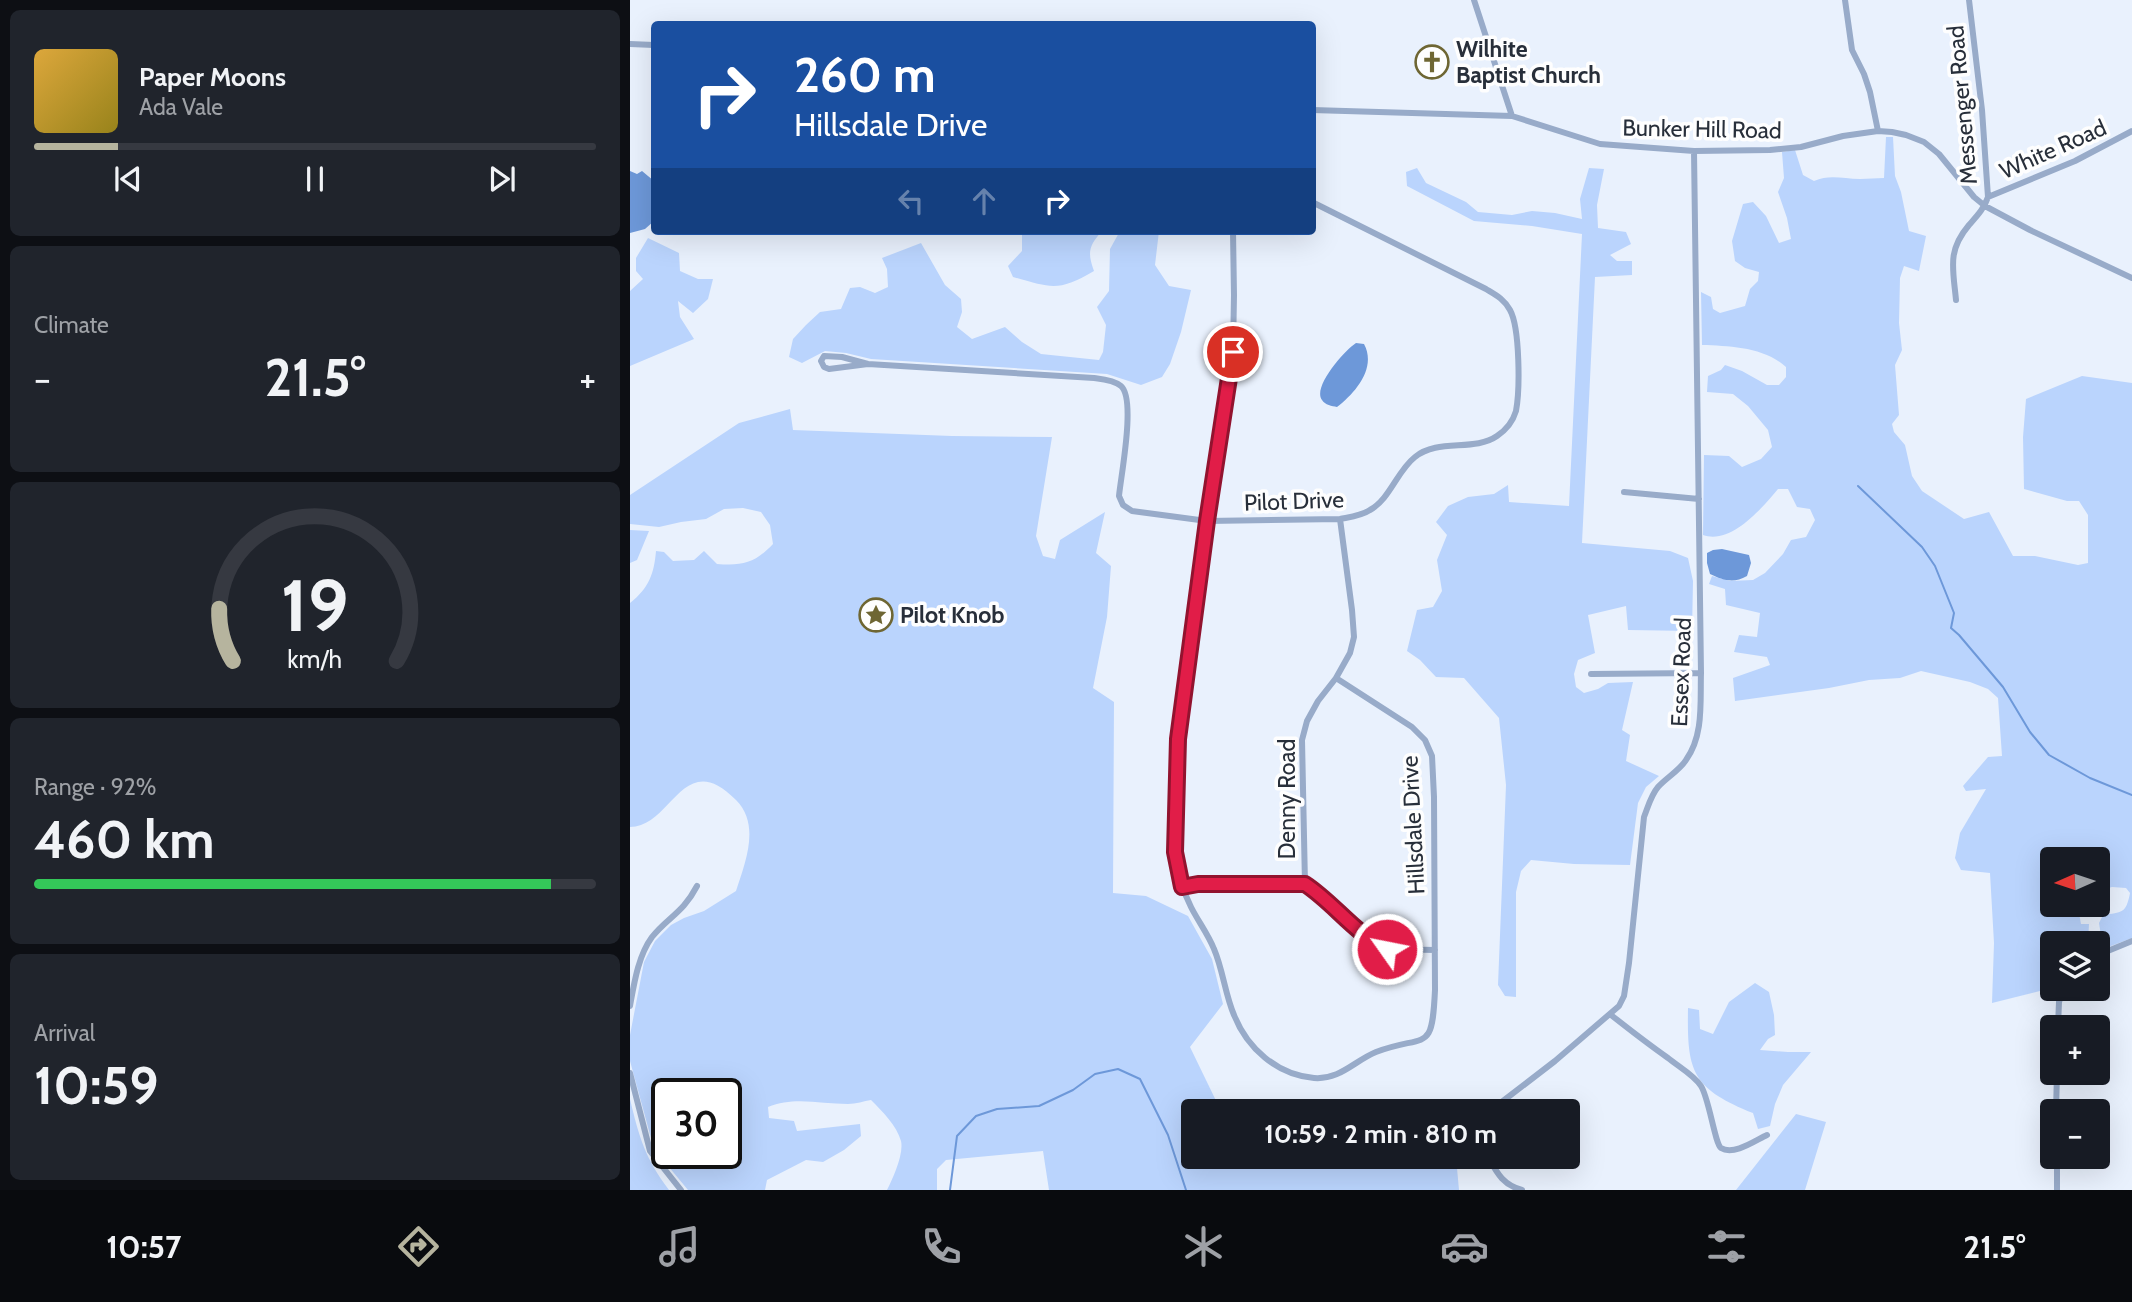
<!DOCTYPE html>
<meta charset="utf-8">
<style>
:root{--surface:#171b24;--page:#20242c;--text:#f1f3f6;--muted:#9ea1a6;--line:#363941;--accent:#b6b49e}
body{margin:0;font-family:Cabin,sans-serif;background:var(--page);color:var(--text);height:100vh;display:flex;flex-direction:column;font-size:26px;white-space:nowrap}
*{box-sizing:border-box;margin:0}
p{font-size:23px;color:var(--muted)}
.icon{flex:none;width:38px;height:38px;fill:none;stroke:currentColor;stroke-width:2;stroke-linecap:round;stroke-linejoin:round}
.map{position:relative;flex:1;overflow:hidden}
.side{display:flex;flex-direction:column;gap:10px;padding:10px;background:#0d0f14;width:630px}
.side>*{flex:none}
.guide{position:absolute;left:21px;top:21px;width:665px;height:214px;border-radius:7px;box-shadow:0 7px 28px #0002;background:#1a4fa0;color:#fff;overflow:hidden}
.needle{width:46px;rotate:267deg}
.fabs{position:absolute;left:1410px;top:847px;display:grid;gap:14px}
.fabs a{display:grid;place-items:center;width:70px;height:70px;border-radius:7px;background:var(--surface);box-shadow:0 7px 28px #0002;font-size:35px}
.speed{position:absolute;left:21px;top:1078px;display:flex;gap:14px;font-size:35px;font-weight:700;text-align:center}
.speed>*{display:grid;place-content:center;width:91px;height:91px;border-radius:50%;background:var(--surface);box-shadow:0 7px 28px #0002;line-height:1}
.speed .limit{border:4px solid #111;border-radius:10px;background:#fff;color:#111}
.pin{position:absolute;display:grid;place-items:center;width:60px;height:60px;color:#fff;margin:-30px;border:4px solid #fff;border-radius:50%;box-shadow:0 2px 7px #0007}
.me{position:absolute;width:77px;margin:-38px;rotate:303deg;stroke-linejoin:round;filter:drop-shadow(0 0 5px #0008)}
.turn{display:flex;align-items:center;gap:24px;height:147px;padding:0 28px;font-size:32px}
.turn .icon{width:91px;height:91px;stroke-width:2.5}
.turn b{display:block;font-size:49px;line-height:60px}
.lanes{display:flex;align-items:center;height:66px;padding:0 28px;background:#0003;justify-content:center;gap:35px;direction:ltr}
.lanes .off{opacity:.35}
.big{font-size:52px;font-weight:700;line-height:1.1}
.side .tile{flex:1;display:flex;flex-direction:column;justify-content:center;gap:10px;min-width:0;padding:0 24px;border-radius:10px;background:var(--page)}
.side .dial{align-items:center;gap:0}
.dial svg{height:182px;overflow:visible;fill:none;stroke:var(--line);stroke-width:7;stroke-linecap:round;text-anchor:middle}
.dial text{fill:var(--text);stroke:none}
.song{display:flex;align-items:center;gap:21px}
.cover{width:84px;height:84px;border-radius:10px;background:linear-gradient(135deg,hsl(40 70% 55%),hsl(50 70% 35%))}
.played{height:7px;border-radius:4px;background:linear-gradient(90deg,var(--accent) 15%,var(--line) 15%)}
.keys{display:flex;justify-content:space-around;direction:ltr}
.heat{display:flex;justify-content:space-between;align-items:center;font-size:38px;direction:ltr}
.charge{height:10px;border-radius:5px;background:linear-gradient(90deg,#34c759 92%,var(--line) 0)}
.trip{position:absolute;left:551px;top:1099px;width:399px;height:70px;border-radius:7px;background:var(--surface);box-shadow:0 7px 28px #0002;font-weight:700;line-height:70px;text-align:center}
.dock{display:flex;height:112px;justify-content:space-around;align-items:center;background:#090b0e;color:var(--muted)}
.dock .icon{width:49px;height:49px}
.dock .selected{color:var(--accent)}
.dock b{font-size:32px;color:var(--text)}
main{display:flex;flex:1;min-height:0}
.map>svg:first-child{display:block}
.green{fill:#bad4fd;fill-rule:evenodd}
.water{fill:#6d98d9}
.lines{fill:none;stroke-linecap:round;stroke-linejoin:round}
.stream{stroke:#6d98d9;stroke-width:2}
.street{stroke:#98abc9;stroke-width:6}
.route-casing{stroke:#92132f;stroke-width:18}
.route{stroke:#e11d48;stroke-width:12}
.labels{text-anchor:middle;stroke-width:7;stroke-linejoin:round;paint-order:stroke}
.poi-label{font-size:23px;font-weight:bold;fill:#282f3a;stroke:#fefefe;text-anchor:start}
.street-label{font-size:23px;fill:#282f3a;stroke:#fefefe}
</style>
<main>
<section class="side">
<div class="tile">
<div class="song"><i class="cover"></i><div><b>Paper Moons</b><p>Ada Vale</p></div></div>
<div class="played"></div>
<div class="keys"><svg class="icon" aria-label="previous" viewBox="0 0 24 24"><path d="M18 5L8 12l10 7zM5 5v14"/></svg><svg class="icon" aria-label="pause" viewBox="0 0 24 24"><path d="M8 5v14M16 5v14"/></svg><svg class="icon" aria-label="next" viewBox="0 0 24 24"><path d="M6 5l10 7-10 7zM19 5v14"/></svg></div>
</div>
<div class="tile"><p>Climate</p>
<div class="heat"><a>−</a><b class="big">21.5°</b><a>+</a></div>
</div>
<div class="tile dial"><svg viewBox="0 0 100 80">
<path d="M14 69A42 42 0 1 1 86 69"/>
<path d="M14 69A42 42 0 0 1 8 46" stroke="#b6b49e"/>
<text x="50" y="56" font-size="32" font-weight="700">19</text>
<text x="50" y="72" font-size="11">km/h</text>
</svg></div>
<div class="tile"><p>Range · 92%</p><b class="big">460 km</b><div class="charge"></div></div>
<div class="tile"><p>Arrival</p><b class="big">10:59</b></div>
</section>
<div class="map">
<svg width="1502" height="1190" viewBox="0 0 1502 1190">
<rect width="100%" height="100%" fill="#e9f1fd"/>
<path class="green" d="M1256,137H1263L1265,176L1271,192L1279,231L1296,236L1289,271L1274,266L1270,278L1269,323L1272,350L1265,365L1269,415L1262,424L1264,432L1275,445L1282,476L1292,491L1334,519L1359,512L1383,556H1405L1448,565L1458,563V515L1449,501H1437L1394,489L1393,437L1396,399L1452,376L1502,383V938L1473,949L1469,923L1473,915C1492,912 1496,914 1500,893L1496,888L1482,887L1468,891V859H1423V905H1449L1448,908L1451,924H1459L1458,943H1423V986L1418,989L1362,1003L1364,943L1360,873L1331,870L1325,858L1330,833L1356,789L1336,791L1333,786L1358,757L1372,756L1368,698L1358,689L1340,682L1291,671L1270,678L1239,680L1199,688L1105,701L1103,678L1140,665L1137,657L1104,652L1109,635L1127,637L1130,613L1096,605L1095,589L1079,584L1082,576L1100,581L1123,580L1135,573L1153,554L1161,540L1176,537L1185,520L1180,509L1167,507L1158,489H1148C1132,508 1101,545 1073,535L1074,455L1099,456L1112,467L1131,459L1142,447L1138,430L1118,406L1103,394L1077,392L1078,376L1091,370L1095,365L1112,371L1137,385H1149L1156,377V367C1134,347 1100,346 1072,345L1071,292L1081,297L1083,309L1090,313L1115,306L1120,289L1128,281L1129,272L1115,268L1105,261L1102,241L1113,204L1123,202L1136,216L1149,243L1161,239L1157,218L1148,192L1154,178L1152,152L1165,150L1173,175L1184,181C1200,174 1213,179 1230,179C1238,179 1246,178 1254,178Z
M787,168L796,183L836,202L848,212L882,215L902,211L925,213L952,219L950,199L959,168L974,169L967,205L968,228L996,232L1001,244L980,255L987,261H1002V275L965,277L952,543L1040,551L1058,558L1063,581L1062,631L998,630L996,606L958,615L965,653L948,660L944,674L946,687L954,693L968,689L978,683L1003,682L992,730L1000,735L996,761L1029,776L1016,787L1008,803L1000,865L944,864L901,860L891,871L886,892V997L875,996L868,985L876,785L869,718L834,678L806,677L790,660L777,651L787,610L803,607L812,591L807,560L817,535L806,522L818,506L838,497L864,494L878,485L879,502L939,506L952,234L902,226L844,221L777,186L776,172Z
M389,231H472C459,246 457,252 464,271C428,292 422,288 383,277L378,266L392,251V234Z
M490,231H529L525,265L539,286L561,290L551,332L540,364L532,377L511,385L477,374L241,359L216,353L195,351L172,363L159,357L163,339L176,325L190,312L211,309L220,288L230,287L245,293L258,287L257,269L252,258L291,243L315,285L331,299L332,312L327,327L342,339L375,327L392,342L411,354L469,360L473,352L476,325L467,307L479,291L480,249Z
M18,238L49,253L50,271L68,279H83L78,299L63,313L48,301L50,317L64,339L0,366V291L13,279L6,271V258Z
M160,409L163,430L322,436L422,437L406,536L413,556L425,559L430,540L475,512L466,553L481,566L477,617L463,688L484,702L483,893L516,896L558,916L582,959L593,1004L560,1047L591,1111H564V1157H826L829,1190H419L413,1151L316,1160L307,1169V1190H257C263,1178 274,1154 271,1141C267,1126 252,1111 241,1100C234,1101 226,1104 218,1104C191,1104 164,1096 138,1107L139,1118L164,1121L167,1131L230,1124L231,1136L214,1150L193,1162L176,1160L137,1180L135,1190H58L24,1149L0,1061V1035L14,962L25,941L41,925L54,918L74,911L106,891C115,863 131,825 106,800C53,746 42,827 0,827V603C19,588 24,574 26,551L34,552L43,561L64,560L74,551L87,564C113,566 125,563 143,544L140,525L131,512L113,508L94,509L76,519L51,522L29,527L0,524V495L109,423ZM37,1094H96V1153H37Z
M0,530L19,531L7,560L0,563Z
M1125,983L1139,992L1144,1015L1145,1035L1138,1039L1130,1050L1158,1052H1181L1153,1085L1145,1104L1140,1126L1128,1129L1123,1113C1061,1088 1057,1071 1058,1008L1069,1010L1070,1029L1083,1034L1099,1002Z
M0,1099C9,1137 15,1158 39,1190H0Z
M1166,1114L1196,1122L1175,1190H1106Z"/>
<path class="water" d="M0,171L7,174L12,171L24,181V221L15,229L0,233Z
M726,343L734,344C747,368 725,393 707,407C702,406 695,405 692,400C682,387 715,350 726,343Z
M1092,549L1119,555L1121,563L1117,576C1103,584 1093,580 1080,574L1077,563V553L1083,550Z"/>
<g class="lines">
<path class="stream" d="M1228,486L1292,547L1305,566L1324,613L1321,628L1329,635L1373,687L1400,732L1419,755L1460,778L1502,795
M320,1190L327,1136L346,1116L367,1109L409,1106L443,1090L465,1074L488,1069L510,1079L538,1135L556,1190"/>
<path class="street" d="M844,0L882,116
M1215,0L1222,50L1234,74L1240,92L1248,131
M0,44L24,45
M682,110L882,116L970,144L1064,151L1140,150L1171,147L1213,136L1248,131L1262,132L1276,135L1294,142L1309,154L1344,197L1355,206L1400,230L1502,278
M1358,197L1445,161L1502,131
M603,231L604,295L603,352L554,686C549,725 547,763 546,803C545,820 543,839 545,856C548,874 553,891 561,907C568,921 578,934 584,949C593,970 595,994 604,1015C617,1048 647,1075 684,1078C710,1080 724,1061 746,1052C797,1033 802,1055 805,990L804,797L802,756L795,740L782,727L706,678
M1326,300C1323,268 1317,251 1339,225C1347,216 1354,209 1358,197L1352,110L1339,0
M238,364L199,369L194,367L191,361L194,356L212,357L238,364L464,378C472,379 484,380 491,386C506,399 491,475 489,496L493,505L502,511L577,521L710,519C720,517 731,516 740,510C760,499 767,471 785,457C808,438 844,452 867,436C876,430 883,421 886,411C890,390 890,328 880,310C874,299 866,295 856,289L682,202
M994,492L1069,499
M961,674L1071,673
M675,884L672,740L677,721L688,701L706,678L720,653L724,637L722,610L710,519
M552,887L568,884H675L689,893L742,942L757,949L805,950
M1468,955L1502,941
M0,1006C4,984 8,956 22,937C38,917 53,913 67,886
M981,1015C1000,1030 1018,1044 1038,1058C1049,1067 1064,1075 1071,1086C1079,1098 1085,1144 1091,1148C1104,1156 1126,1140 1137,1135
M1428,1027L1429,1002L1433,989
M0,1073L20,1151L51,1190
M860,1111L925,1061L989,1006L994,996L999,963L1014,817C1018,807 1021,795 1028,787C1037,777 1049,771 1056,760C1074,735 1070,702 1071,673L1064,151
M1426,1111L1427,1073
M858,1157C867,1173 873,1185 892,1190
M1427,1157V1190"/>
</g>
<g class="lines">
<defs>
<path id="route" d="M603,352L577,521L548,739L545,852L552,887L568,884H675C704,903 725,934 757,949"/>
</defs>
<use href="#route" class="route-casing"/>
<use href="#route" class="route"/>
</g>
<defs>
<symbol id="church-ring" viewBox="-11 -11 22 22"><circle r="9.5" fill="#fefefe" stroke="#6e6633" stroke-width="1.5"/><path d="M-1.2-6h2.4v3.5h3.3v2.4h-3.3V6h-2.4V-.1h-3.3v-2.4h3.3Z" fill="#6e6633"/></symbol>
<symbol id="sight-ring" viewBox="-11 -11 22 22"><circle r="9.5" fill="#fefefe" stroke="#6e6633" stroke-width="1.5"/><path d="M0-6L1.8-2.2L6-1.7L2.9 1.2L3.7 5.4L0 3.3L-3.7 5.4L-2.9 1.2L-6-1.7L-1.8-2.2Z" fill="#6e6633"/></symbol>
</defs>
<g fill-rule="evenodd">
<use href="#church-ring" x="783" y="43" width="38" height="38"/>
<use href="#sight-ring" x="227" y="596" width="38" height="38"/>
</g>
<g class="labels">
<g class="poi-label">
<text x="826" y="57">Wilhite<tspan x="826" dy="26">Baptist Church</tspan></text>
<text x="270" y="623">Pilot Knob</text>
</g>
<g class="street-label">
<text transform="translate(1332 105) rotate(-95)" y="8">Messenger Road</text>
<text transform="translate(1072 129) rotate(1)" y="8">Bunker Hill Road</text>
<text transform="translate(1423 149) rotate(-24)" y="8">White Road</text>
<text transform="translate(664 501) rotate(-2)" y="8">Pilot Drive</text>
<text transform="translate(1051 672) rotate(-88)" y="8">Essex Road</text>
<text transform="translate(657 799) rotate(-90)" y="8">Denny Road</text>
<text transform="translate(783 825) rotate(-93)" y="8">Hillsdale Drive</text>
</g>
</g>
</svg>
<div class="fabs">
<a><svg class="needle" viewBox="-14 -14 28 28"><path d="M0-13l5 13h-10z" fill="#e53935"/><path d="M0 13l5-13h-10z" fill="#9ea1a6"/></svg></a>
<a><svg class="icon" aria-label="layers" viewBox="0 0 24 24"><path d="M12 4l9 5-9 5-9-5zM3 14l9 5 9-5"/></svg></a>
<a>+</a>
<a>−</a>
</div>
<div class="speed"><div class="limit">30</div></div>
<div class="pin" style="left:603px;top:352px;background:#d93025"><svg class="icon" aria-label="arrive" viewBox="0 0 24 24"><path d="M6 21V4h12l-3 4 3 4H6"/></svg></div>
<svg class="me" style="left:757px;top:949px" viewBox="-20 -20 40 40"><circle r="17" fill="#e11d48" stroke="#fff" stroke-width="3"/><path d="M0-11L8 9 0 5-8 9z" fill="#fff"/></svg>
<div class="trip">10:59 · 2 min · 810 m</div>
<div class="guide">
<div class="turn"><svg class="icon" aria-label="right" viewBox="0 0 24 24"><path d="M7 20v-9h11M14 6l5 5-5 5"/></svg><div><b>260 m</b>Hillsdale Drive</div></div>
<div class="lanes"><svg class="icon off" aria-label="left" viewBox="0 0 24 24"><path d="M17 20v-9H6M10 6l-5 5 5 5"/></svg><svg class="icon off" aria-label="ahead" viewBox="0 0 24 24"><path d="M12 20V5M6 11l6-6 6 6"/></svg><svg class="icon" aria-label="right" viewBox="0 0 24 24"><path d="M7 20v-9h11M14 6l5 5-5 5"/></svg></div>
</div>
</div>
</main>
<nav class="dock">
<b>10:57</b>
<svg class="icon selected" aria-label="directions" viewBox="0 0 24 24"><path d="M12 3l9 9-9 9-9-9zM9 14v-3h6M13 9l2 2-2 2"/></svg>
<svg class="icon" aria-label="music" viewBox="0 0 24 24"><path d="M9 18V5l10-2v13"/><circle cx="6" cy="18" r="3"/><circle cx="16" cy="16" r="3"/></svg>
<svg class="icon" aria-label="phone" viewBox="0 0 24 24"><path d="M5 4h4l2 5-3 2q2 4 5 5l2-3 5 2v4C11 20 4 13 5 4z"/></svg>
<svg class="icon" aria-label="climate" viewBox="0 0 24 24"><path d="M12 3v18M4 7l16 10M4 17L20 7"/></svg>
<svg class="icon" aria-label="car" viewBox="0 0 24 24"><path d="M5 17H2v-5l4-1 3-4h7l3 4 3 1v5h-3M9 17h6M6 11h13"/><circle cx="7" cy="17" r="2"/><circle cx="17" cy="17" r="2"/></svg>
<svg class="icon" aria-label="filters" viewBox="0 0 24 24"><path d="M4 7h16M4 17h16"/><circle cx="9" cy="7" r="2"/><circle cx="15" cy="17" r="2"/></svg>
<b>21.5°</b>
</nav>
